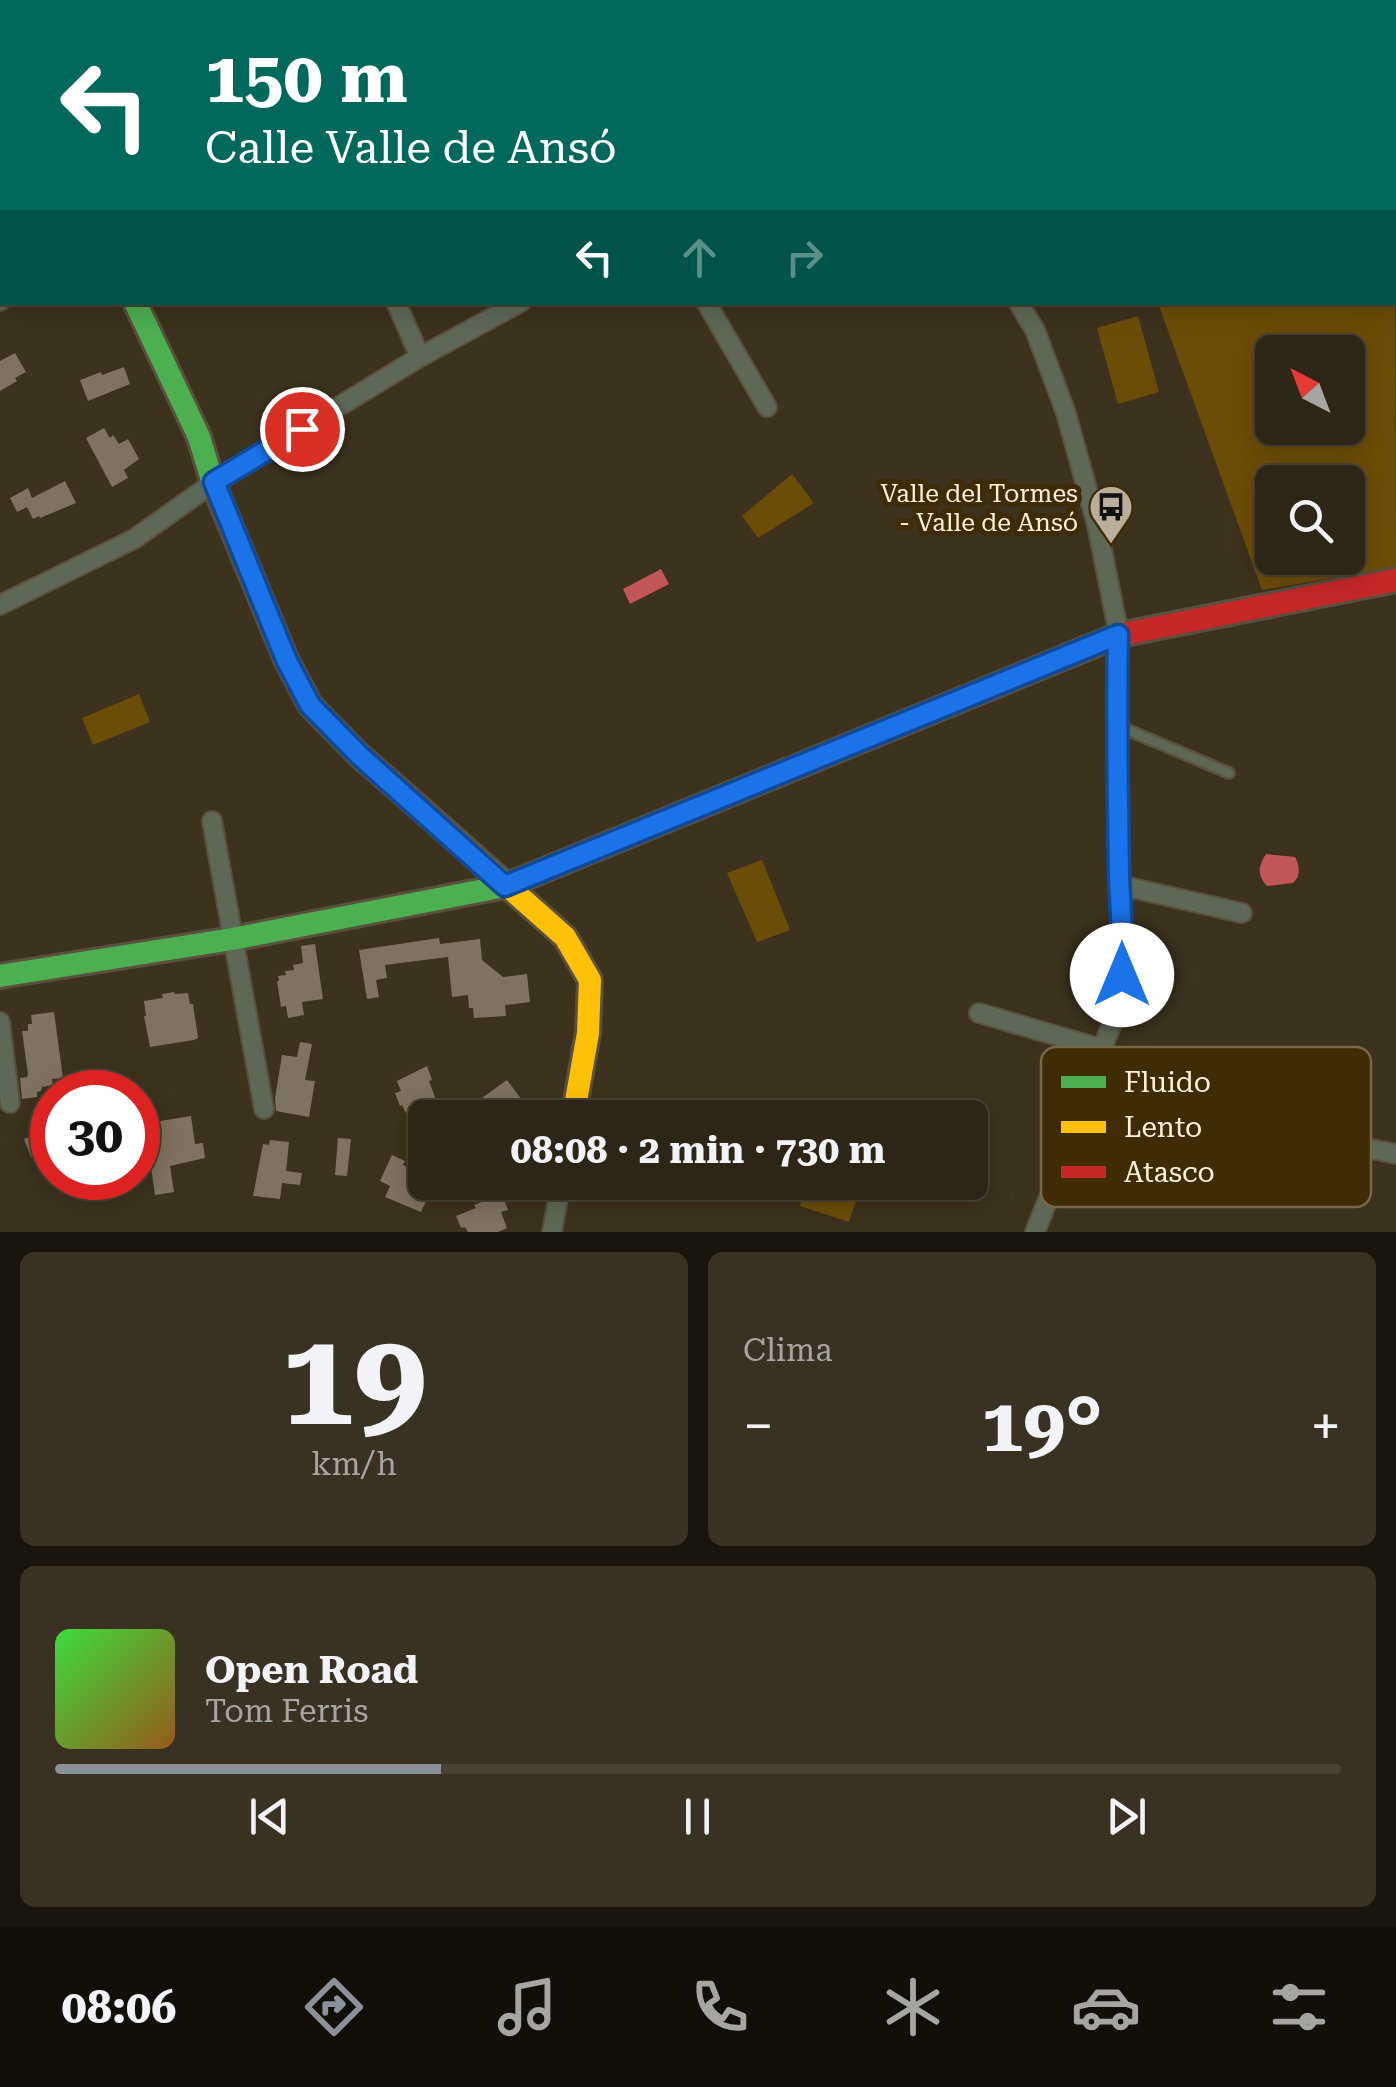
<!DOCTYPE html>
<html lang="es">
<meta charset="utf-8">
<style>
:root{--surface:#2d2616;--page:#393223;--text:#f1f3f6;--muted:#a7a5a1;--line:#484335;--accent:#8c9099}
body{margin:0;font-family:"Roboto Serif",serif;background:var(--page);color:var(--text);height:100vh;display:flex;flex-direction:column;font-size:38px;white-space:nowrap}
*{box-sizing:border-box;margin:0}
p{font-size:32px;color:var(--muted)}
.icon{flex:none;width:55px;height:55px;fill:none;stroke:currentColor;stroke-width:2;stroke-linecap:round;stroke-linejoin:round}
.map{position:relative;height:1232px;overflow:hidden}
.panel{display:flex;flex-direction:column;gap:20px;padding:20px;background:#19150c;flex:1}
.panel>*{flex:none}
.guide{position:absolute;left:0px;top:0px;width:1398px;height:305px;box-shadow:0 5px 25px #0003,0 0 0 2px var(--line);background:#00695c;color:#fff;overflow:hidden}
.needle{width:65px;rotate:318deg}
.fabs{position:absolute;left:1255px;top:335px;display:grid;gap:20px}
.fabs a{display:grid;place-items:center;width:110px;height:110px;border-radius:15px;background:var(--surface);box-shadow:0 5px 25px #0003,0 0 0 2px var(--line);font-size:50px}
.speed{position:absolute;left:30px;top:1070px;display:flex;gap:20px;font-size:50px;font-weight:700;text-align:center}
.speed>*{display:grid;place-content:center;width:130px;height:130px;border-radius:50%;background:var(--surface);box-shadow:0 5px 25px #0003,0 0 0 2px var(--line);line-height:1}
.speed .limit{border:15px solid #d22;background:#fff;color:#111}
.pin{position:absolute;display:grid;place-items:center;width:85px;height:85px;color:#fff;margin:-42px;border:5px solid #fff;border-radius:50%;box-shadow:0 2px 10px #0007}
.me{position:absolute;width:110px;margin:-55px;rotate:0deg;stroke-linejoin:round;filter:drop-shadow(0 0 8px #0008)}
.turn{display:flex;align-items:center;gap:35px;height:210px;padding:0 40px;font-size:45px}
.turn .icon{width:130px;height:130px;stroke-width:2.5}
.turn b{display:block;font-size:70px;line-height:85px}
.lanes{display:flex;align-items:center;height:95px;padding:0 40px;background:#0003;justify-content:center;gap:50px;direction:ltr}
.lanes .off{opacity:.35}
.big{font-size:75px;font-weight:700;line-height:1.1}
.panel .widget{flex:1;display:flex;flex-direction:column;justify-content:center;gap:15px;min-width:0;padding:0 35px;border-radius:15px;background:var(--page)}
.panel .dial{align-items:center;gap:0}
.dial b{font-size:130px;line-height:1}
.song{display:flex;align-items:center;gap:30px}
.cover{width:120px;height:120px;border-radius:15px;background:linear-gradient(135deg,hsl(120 70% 55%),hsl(30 70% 35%))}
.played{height:10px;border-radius:5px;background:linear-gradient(90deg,var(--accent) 30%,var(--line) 30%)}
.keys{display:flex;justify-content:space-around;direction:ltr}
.heat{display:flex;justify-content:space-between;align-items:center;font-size:55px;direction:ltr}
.panel .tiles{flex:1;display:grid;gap:20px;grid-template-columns:1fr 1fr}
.widget:last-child{grid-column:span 2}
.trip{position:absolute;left:408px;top:1100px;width:580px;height:100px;border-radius:15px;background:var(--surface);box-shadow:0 5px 25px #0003,0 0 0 2px var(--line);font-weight:700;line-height:100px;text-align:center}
.dock{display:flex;height:160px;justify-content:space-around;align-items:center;background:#120f09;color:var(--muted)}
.dock .icon{width:70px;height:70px}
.dock .active{color:var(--accent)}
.dock b{font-size:45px;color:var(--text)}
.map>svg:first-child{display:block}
.green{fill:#6c4d06;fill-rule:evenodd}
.water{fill:#c25557}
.building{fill:#807262}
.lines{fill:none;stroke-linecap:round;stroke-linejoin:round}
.lane-casing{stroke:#59503e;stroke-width:14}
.street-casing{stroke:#59503e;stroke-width:22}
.fast-casing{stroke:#59503e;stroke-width:28}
.slow-casing{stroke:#59503e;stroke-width:28}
.jam-casing{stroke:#59503e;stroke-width:28}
.lane{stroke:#5d6956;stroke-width:9}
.street{stroke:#5d6956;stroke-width:18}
.fast{stroke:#4caf50;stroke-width:22}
.slow{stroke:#ffc107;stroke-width:22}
.jam{stroke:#c62828;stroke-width:22}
.route-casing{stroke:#114b97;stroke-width:25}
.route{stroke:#1a73e8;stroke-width:18}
.labels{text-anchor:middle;stroke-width:10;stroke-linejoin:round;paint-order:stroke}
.poi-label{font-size:25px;fill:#fef2dd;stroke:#3f2b04;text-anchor:end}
.key{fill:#3f2b04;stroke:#786745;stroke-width:2.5}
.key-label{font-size:28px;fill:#fef2dd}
</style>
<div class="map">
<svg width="1396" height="1232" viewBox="0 0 1396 1232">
<rect width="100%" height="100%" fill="#3c321d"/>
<path class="green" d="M1395,262L1396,567L1262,590L1158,303L1395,302ZM1348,352V428H1272V352ZM1272,482H1348V558H1272Z
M1138,316L1159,392L1118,404L1097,328Z
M792,474L814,503L758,538L742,516Z
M139,694L150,722L93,745L82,718Z
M762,860L790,930L757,942L727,873Z
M808,1182L862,1183L849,1222L800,1206Z"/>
<path class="water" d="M661,569L669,584L630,604L623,589Z
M1266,854L1295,857C1300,866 1301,876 1293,883L1267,886C1257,875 1258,866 1266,854Z"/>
<path class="building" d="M15,353L26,372L15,378L17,381L0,391V361Z
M124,367L130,384L88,401L80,380L101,372L102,375Z
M104,428L110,438L113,435L119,444L128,439L139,459L124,470L128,478L112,487L86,438Z
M65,481L76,503L40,518L39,516L33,519L27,507L17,512L10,498L28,488L32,498Z
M439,938L440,944L480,939L482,960L503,977L527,974L530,1002L505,1005L506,1016L474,1018L473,1008H469L468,995L452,997L448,957L385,965L387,978L376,980L379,997L367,999L359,950Z
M315,944L323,999L302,1002L304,1015L288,1018L286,1006L281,1007L277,981H279L278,976L286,975L285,971L294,970L293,965L303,963L301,946Z
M174,992L175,994L188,993L190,1004H193L198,1038L194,1040L150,1047L144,1016H146L144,1001L163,998L162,994Z
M54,1012L63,1078L52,1079L53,1085L42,1087L41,1091L37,1092V1097L22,1099L20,1078L27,1077L28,1074L22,1031H28V1024H32L31,1015Z
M300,1042L312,1044L305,1080L315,1081L309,1117L276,1111L275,1098L282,1055L297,1057Z
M427,1066L432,1080L429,1081L436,1100L432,1101L436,1110L431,1112L434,1118H425V1123L414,1127L412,1121L410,1122L402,1105L400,1106L395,1093L401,1091L397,1081Z
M507,1080L522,1100L520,1102L521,1104L503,1118H486L475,1103Z
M191,1116L195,1144L203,1143L205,1158L170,1166L174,1192L155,1195L151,1167L155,1166L148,1123Z
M52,1124V1157L41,1162L39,1157H31L24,1139L36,1134L35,1131Z
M338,1138L351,1139L347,1176L335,1175Z
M270,1140L289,1142L286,1171L302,1173L300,1185L282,1183L280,1199L253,1196L263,1144L269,1145Z
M392,1155L405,1161L403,1165L419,1173L417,1179L433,1186L421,1212L385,1197L390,1186L380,1181Z
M502,1194L508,1210L501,1212L507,1228L498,1232H468L465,1227L461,1228L456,1216L476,1208L474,1205Z"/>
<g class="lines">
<defs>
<path id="lane" d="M342,2L361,0
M1116,725L1229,773"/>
<path id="street" d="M648,0L651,2
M1283,0L1284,2
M1304,0L1305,2
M127,2V0
M1395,190L1396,192
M1395,231L1396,233
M0,301L2,299
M396,302L420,357
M706,302L767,407
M1018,302L1035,330L1066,413L1097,525L1119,635L1116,725L1119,885L1123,946L1120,1003L1102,1049L1091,1092L1035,1232
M0,605L134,539L213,483L420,357L521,302
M212,821L264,1109
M1119,885L1242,913
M979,1013L1102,1049
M0,1022L10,1103
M1091,1092L1396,1154
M552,1232L561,1182"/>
<path id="fast" d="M135,302L199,437L213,483L286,659L310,705L359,755L415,804
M0,976L232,939L505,886L740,790"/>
<path id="slow" d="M415,804L565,937L590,980L588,1033L573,1118"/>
<path id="jam" d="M740,790L1119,635L1396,580"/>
</defs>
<use href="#lane" class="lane-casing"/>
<use href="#street" class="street-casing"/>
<use href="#fast" class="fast-casing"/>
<use href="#slow" class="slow-casing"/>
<use href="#jam" class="jam-casing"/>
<use href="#lane" class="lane"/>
<use href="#street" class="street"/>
<use href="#fast" class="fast"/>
<use href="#slow" class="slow"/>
<use href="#jam" class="jam"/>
</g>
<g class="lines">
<defs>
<path id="route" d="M302,429L214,482L286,659L310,705L359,755L505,886L1118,635C1116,715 1118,795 1119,875C1120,908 1124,941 1122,975"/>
</defs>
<use href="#route" class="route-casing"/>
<use href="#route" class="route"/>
</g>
<defs>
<symbol id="bus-pin" viewBox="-11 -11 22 30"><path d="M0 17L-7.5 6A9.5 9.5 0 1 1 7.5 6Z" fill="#baaf9a" stroke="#3f2b04"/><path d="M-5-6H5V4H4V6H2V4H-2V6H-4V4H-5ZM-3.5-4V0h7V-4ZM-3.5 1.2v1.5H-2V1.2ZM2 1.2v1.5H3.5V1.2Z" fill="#111"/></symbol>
</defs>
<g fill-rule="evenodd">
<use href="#bus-pin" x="1086" y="482" width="50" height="68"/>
</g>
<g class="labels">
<g class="poi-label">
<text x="1078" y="502">Valle del Tormes<tspan x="1078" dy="29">- Valle de Ansó</tspan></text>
</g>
</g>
<rect x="1041" y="1047" width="330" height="160" rx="15" class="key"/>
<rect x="1061" y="1076" width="45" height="12" fill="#4caf50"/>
<rect x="1061" y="1121" width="45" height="12" fill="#ffc107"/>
<rect x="1061" y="1166" width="45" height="12" fill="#c62828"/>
<g class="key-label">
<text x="1124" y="1092">Fluido</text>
<text x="1124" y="1137">Lento</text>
<text x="1124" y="1182">Atasco</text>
</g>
</svg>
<div class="fabs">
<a><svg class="needle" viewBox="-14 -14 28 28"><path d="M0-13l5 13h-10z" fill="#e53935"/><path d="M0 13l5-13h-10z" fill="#a7a5a1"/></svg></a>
<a><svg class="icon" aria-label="search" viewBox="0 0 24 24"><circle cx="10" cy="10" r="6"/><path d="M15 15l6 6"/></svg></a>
</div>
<div class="speed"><div class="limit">30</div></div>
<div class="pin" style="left:302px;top:429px;background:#d93025"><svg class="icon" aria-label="arrive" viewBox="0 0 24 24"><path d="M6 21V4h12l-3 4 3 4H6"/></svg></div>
<svg class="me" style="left:1122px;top:975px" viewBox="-20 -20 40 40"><circle r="19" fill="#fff"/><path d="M0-13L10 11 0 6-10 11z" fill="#1a73e8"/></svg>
<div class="trip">08:08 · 2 min · 730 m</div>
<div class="guide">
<div class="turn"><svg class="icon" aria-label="left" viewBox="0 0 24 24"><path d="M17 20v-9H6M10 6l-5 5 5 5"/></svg><div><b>150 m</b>Calle Valle de Ansó</div></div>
<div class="lanes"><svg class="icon" aria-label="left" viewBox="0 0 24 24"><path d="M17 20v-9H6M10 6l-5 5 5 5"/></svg><svg class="icon off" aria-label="ahead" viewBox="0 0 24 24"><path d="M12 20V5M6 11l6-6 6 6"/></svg><svg class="icon off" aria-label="right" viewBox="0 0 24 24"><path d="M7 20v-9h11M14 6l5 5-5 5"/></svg></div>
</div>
</div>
<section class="panel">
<div class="tiles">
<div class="widget dial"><b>19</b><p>km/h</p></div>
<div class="widget"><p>Clima</p>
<div class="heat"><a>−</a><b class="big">19°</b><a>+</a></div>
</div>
<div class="widget">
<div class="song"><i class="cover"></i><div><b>Open Road</b><p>Tom Ferris</p></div></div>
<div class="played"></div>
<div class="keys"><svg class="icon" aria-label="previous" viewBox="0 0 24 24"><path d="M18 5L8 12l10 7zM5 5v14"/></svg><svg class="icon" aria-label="pause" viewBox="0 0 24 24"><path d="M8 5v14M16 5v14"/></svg><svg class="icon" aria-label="next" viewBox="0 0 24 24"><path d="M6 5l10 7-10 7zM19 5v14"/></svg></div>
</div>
</div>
</section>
<nav class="dock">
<b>08:06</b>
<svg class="icon active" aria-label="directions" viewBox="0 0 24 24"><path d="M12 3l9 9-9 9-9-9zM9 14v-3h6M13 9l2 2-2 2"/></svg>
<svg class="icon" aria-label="music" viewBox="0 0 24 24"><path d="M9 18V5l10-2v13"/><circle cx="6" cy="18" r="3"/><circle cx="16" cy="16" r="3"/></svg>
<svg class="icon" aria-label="phone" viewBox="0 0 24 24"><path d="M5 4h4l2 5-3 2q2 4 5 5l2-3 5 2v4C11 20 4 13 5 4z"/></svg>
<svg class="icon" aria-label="climate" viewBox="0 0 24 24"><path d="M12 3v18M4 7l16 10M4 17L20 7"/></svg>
<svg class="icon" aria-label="car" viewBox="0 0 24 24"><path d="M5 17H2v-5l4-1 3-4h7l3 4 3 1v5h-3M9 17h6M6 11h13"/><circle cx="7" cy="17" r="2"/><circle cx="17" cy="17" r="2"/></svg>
<svg class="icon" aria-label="filters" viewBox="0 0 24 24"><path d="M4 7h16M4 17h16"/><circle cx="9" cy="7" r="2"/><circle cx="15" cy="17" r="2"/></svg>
</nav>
